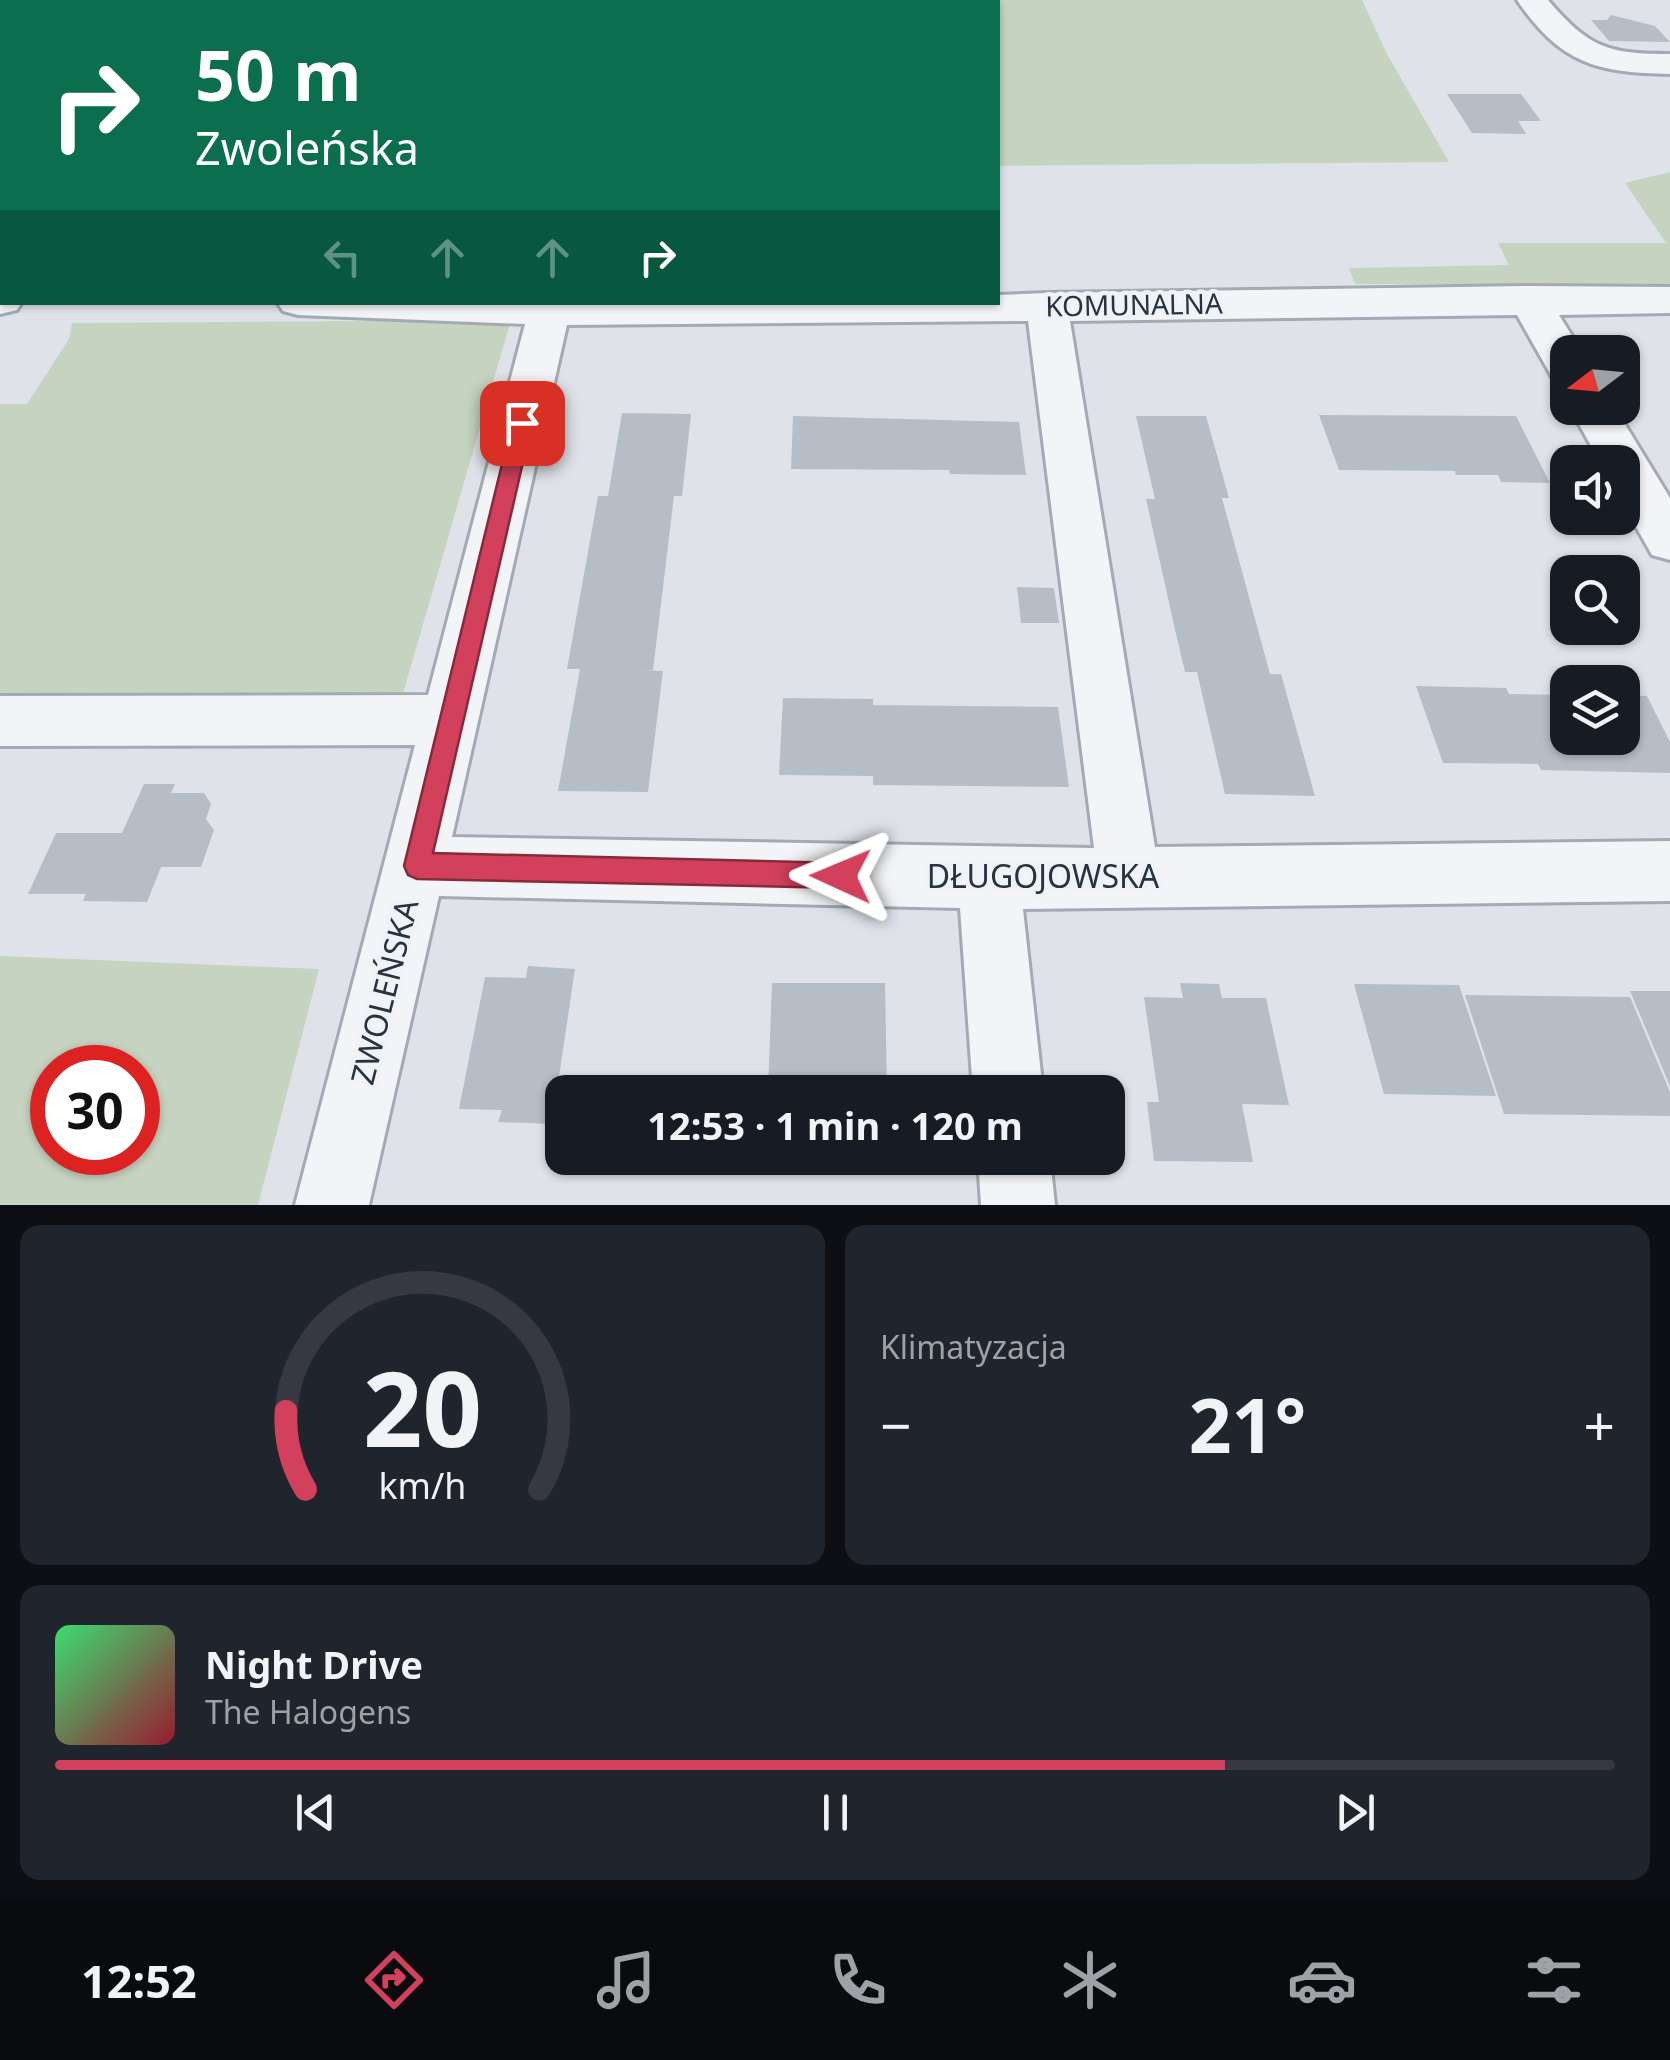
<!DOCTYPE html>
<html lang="pl">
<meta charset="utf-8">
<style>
:root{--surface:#171b24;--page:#20242c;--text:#f1f3f6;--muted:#9ea1a6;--line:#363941;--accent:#d2405c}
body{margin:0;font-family:"Noto Sans",sans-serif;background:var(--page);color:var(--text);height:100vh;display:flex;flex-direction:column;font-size:38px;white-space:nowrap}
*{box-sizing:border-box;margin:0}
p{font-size:32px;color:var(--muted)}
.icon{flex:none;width:55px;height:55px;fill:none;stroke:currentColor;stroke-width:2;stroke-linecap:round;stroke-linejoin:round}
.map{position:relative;height:1205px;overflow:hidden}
.drawer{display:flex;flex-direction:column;gap:20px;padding:20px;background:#0d0f14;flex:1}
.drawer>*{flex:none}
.top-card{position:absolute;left:0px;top:0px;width:1000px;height:305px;box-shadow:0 2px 8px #0004;background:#0b6e4f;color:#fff;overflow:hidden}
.needle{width:65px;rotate:254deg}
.tools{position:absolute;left:1550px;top:335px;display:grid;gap:20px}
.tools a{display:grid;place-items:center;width:90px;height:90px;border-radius:20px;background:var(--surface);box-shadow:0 2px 8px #0004;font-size:50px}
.speed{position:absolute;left:30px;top:1045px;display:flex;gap:20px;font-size:50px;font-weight:700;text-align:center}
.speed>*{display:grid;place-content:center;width:130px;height:130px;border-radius:50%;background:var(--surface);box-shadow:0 2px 8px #0004;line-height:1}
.speed .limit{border:15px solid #d22;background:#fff;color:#111}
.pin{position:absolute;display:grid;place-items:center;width:85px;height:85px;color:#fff;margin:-42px;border-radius:20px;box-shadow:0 5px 15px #0006}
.me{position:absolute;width:110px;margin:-55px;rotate:271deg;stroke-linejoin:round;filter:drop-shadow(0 0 8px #0008)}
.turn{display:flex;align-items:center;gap:35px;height:210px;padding:0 30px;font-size:45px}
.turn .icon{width:130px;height:130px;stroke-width:2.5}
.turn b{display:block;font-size:70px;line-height:85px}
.lanes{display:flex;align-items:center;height:95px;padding:0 30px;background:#0003;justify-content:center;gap:50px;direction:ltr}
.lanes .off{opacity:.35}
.big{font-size:75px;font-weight:700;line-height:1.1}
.drawer .widget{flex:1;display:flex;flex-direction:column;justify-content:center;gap:15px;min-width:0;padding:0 35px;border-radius:20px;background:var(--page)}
.drawer .dial{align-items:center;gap:0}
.dial svg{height:260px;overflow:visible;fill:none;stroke:var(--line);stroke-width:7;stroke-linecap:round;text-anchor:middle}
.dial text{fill:var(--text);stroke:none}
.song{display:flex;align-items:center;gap:30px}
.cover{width:120px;height:120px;border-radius:15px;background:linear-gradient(135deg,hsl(140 70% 55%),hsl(350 70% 35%))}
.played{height:10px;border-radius:5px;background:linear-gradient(90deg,var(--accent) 75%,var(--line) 75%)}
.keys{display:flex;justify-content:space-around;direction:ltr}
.heat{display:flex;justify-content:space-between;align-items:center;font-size:55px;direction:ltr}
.drawer .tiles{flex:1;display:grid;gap:20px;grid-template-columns:1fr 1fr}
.widget:last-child{grid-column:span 2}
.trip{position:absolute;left:545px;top:1075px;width:580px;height:100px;border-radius:20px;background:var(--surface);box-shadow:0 2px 8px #0004;font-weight:700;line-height:100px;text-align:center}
.tab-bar{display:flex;height:160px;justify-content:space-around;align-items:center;background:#090b0e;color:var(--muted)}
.tab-bar .icon{width:70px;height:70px}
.tab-bar .active{color:var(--accent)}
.tab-bar b{font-size:45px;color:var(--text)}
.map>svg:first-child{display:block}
.green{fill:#c6d3c0;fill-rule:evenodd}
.building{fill:#b6bdc6}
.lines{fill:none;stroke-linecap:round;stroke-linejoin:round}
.minor-casing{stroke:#a4aab3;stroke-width:6}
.minor{fill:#f2f4f7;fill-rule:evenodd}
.route{fill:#d2405c;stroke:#882a3c;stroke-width:2.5}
.labels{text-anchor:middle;stroke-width:9;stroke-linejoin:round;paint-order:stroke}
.far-street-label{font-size:28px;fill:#283241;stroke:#eff2f6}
.street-label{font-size:32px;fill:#283241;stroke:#eff2f6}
</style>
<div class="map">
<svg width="1670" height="1205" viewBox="0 0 1670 1205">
<rect width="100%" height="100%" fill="#dfe3e9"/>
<path class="green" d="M0,0H1362L1387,54L1449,162L998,166V2H2L0,175Z
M1670,172V285L1355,284L1349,268L1509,265L1498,243H1666L1625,183Z
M511,320L402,697L0,701V404H27L69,339L72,323Z
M0,956L319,969L258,1205H0ZM52,1068H138V1152H52Z"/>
<path class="building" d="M1611,15L1655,26L1670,42L1609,41L1591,20H1607Z
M1447,94H1521L1541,121H1518L1526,134L1472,133Z
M622,413L691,414L682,496H674L653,670H641L663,671L648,792L558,791L580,669H567L598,496H608Z
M1319,415L1516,416L1550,483L1501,482L1498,475H1456L1455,471L1339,470Z
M793,416L1019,422L1026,475L950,474L949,470L791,469Z
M1136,416H1206L1229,498H1222L1270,674H1281L1315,796L1225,794L1197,672H1185L1176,634L1146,499H1155Z
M1017,587L1054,588L1059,623H1021Z
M1416,686L1506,688L1509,694L1568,695V738H1622V695L1647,696L1670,742V773L1541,770L1538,764L1443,763Z
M783,698L873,699V705L1058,707L1069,787L873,785V776L779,775Z
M144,784H175L171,793H204L211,804L206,819L214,830L201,867H161L147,902L83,901L86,894H28L56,833H122Z
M528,966L575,969L552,1124L498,1122L502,1110L459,1109L485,977L526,978Z
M772,983H885L887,1092H768Z
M1180,983L1219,984L1222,998H1266L1289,1105L1242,1104L1253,1162L1154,1161L1147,1102H1159L1144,997L1183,998Z
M1354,984L1459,985L1496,1096L1384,1094Z
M1630,991H1670V1086Z
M1465,995L1630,997L1670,1092V1116L1504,1114Z"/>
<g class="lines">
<defs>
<path id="minor" d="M1517,0H1548C1589,48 1608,54 1670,54V74C1596,73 1560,63 1517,0Z
M1529,286L1670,287V313L1559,315L1582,352H1568V381L1552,377L1517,315L1070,321L1155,847L1670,841V901L1023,909L1043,1092H973L960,908L439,896L369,1205H295L415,745L0,746V696L428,695L525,324L298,315L283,311L277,302H998V295L1047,293ZM1028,321L1094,848L452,837L567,325Z
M0,288L2,302H22L17,310L0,314Z
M1570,408H1615L1670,498V560L1652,555L1622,502V462H1600Z
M978,1158H1050L1055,1205H981Z"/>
</defs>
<use href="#minor" class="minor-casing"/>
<use href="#minor" class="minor"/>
</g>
<path class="route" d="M522,416L532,423L433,853L841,863L850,866L854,876L850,885L841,888L417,879L408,875L404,866L512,423Z"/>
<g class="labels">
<g class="far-street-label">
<text transform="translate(1134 305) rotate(-1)" y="10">KOMUNALNA</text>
</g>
<g class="street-label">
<text x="1043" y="888">DŁUGOJOWSKA</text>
<text transform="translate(385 992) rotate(-76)" y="11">ZWOLEŃSKA</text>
</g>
</g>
</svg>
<div class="tools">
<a><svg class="needle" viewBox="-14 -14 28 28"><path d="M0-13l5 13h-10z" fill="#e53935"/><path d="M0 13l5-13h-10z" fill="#9ea1a6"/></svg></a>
<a><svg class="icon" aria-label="sound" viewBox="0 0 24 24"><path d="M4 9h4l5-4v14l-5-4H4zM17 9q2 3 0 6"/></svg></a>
<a><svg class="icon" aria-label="search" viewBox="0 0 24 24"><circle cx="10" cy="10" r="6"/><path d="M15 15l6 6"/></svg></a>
<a><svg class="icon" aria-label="layers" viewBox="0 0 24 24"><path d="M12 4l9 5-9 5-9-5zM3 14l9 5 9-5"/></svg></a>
</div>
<div class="speed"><div class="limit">30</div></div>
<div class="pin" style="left:522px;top:423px;background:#d93025"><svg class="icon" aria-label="arrive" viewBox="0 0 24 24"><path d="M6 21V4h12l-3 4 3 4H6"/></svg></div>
<svg class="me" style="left:841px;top:876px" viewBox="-20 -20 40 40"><path d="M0-17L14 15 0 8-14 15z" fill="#d2405c" stroke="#fff" stroke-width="4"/></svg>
<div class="trip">12:53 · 1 min · 120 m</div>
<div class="top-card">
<div class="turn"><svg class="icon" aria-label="right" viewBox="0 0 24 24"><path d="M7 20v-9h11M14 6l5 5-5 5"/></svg><div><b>50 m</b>Zwoleńska</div></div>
<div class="lanes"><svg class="icon off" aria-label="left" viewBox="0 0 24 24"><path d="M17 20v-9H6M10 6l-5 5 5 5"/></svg><svg class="icon off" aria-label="ahead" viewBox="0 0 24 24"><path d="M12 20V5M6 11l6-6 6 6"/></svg><svg class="icon off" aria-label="ahead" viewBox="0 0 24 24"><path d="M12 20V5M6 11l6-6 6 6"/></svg><svg class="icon" aria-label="right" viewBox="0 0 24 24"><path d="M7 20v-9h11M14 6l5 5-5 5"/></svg></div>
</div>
</div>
<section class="drawer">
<div class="tiles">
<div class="widget dial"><svg viewBox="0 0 100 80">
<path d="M14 69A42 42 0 1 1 86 69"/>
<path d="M14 69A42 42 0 0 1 8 45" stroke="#d2405c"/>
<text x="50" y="56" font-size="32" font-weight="700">20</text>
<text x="50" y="72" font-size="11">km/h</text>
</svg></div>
<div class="widget"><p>Klimatyzacja</p>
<div class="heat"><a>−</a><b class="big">21°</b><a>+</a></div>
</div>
<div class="widget">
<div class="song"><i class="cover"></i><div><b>Night Drive</b><p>The Halogens</p></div></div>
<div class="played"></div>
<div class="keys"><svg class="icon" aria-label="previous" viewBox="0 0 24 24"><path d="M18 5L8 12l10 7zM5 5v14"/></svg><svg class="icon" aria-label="pause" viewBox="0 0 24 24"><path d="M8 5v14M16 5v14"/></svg><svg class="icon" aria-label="next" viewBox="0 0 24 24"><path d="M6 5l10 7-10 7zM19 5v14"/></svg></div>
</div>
</div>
</section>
<nav class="tab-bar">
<b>12:52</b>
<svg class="icon active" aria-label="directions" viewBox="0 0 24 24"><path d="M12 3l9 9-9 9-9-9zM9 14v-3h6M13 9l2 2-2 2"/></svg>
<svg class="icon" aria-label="music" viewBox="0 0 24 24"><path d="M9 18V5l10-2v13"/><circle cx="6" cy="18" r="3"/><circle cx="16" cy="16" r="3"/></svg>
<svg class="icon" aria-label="phone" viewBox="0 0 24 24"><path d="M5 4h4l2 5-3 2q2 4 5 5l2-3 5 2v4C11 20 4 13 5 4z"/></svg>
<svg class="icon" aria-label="climate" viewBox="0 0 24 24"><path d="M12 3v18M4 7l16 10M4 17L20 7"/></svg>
<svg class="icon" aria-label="car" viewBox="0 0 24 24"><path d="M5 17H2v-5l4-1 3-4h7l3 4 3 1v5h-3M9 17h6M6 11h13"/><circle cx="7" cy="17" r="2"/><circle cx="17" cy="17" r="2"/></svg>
<svg class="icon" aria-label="filters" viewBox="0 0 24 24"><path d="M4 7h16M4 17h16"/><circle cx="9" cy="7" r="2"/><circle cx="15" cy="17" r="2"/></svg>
</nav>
